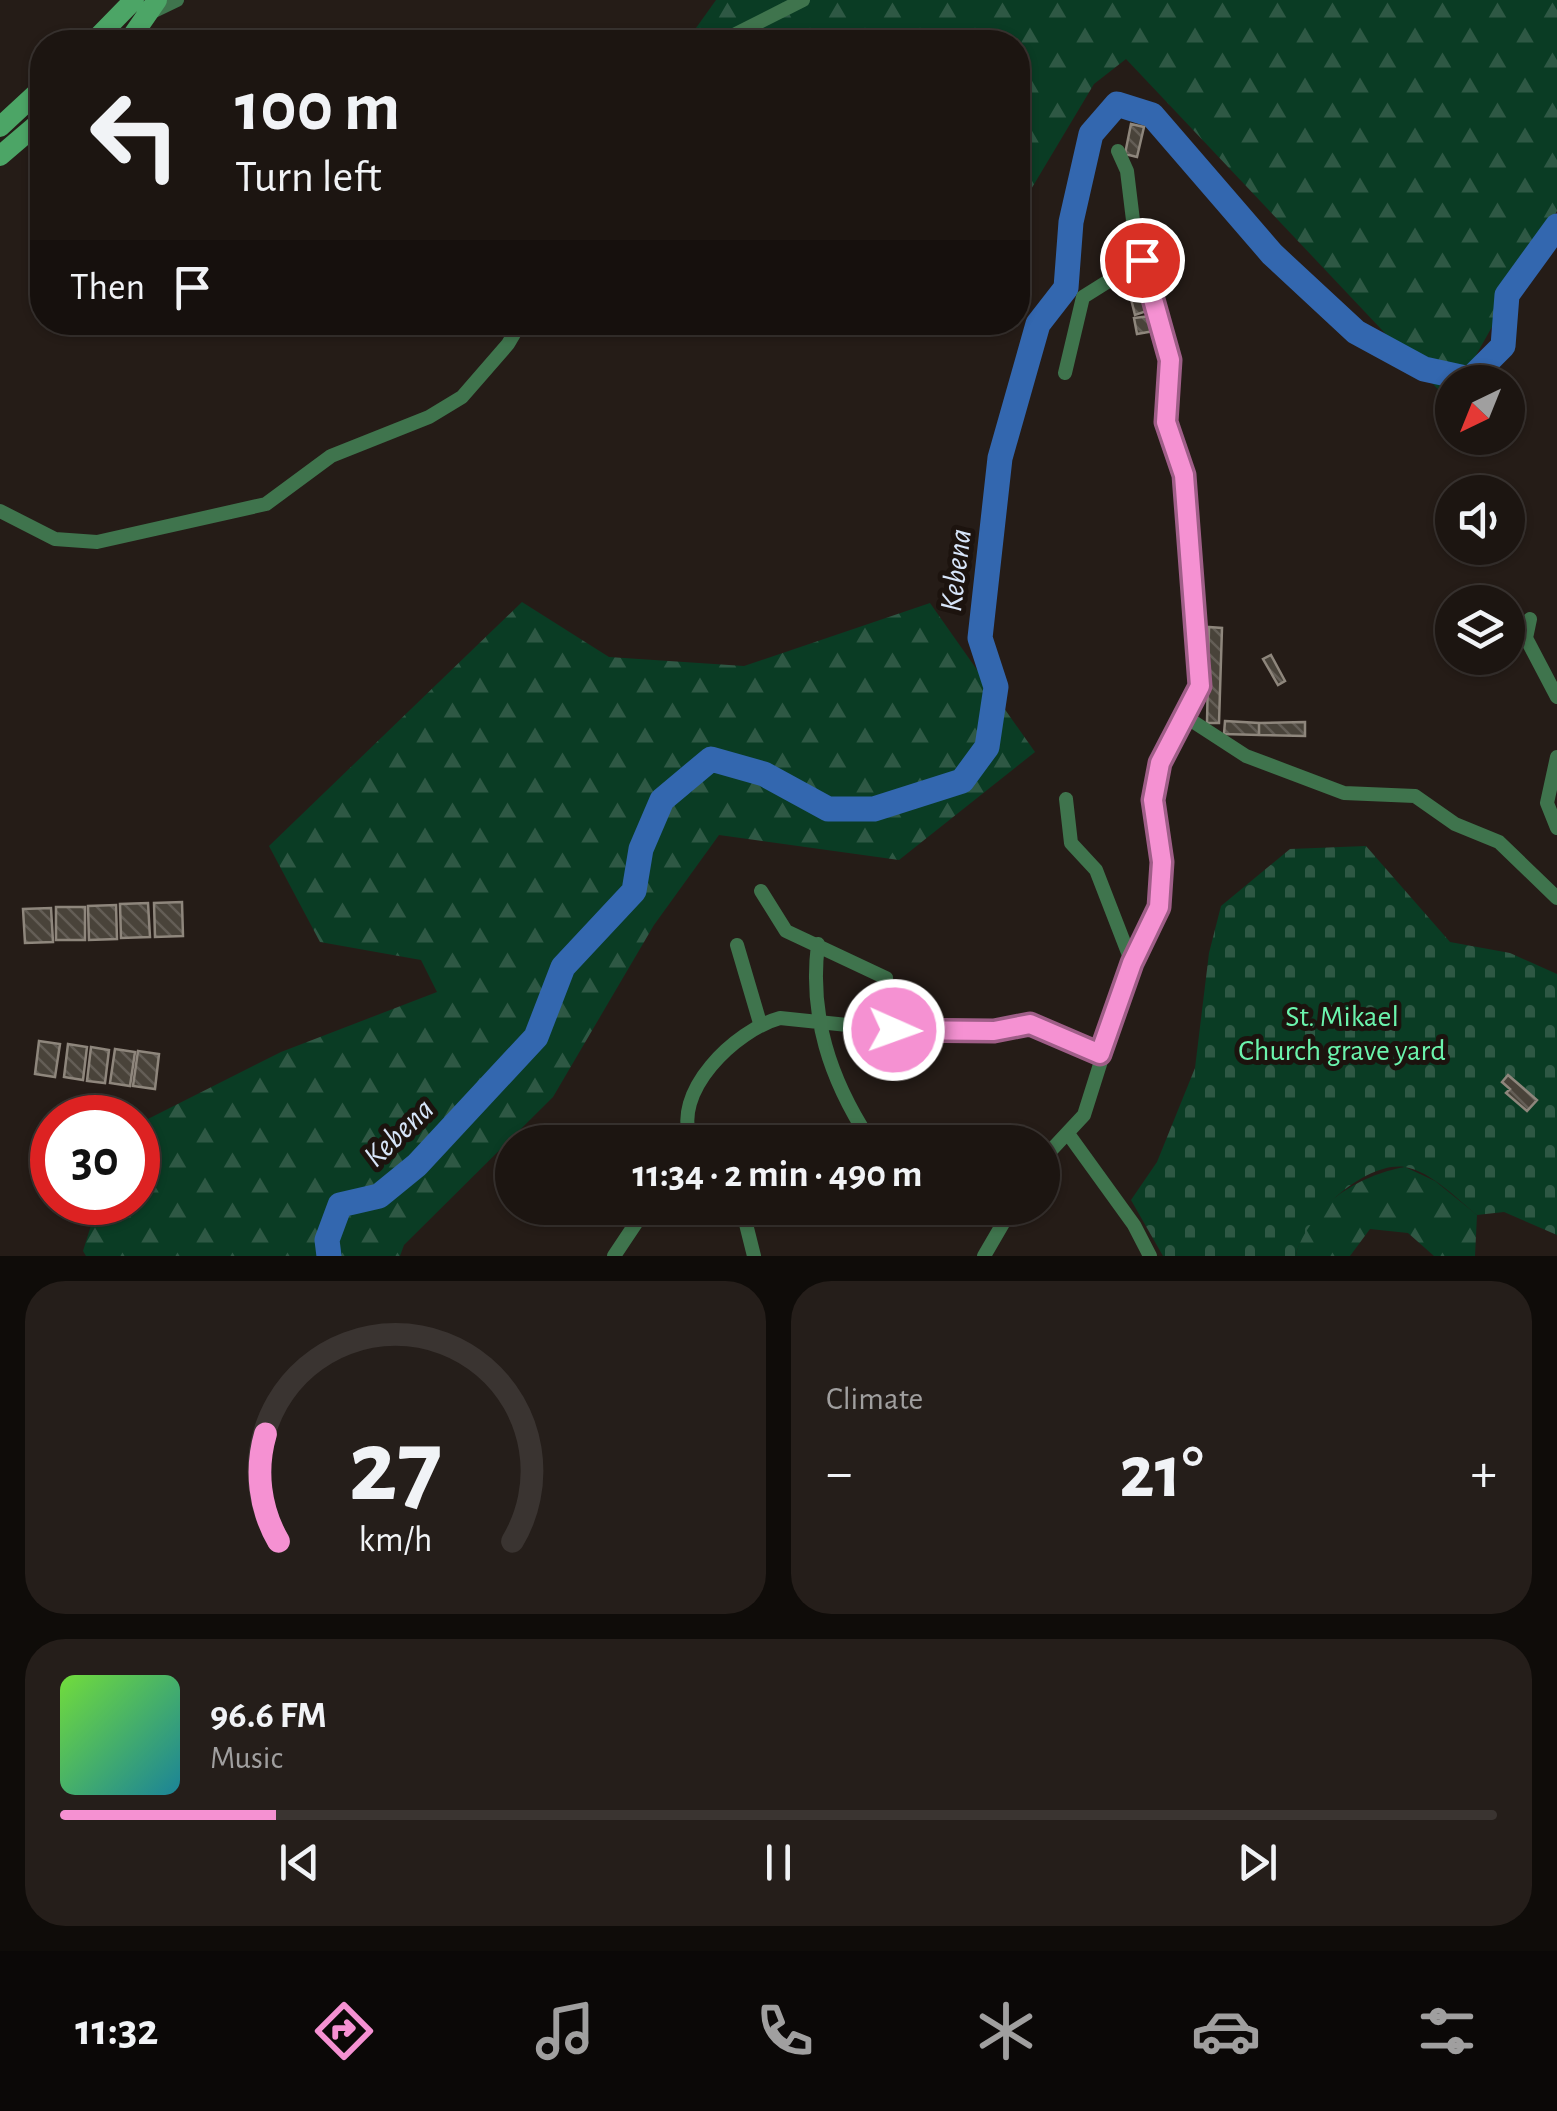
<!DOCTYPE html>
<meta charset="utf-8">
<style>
:root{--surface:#1c1511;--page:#251e1a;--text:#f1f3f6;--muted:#a09f9f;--line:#3a3431;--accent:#f591d2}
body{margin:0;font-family:"Alegreya Sans",sans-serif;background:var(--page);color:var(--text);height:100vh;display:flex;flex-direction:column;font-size:38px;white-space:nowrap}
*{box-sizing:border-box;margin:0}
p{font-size:32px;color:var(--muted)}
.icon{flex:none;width:55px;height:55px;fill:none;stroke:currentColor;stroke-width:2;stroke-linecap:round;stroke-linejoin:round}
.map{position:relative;height:1256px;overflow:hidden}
.side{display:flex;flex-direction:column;gap:25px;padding:25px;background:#0f0c09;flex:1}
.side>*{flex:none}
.hud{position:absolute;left:30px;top:30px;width:1000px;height:305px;border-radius:40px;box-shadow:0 2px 8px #0004,0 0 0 2px var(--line);background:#1c1511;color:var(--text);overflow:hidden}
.needle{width:65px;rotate:223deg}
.tools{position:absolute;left:1435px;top:365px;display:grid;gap:20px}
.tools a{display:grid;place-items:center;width:90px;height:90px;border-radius:50%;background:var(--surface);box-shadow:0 2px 8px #0004,0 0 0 2px var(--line);font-size:50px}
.speed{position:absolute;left:30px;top:1095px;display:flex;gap:20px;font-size:50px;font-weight:700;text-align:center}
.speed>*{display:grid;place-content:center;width:130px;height:130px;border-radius:50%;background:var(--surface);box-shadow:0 2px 8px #0004,0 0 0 2px var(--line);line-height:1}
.speed .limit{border:15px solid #d22;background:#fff;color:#111}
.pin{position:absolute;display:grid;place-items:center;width:85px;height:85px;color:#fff;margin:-42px;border:5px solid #fff;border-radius:50%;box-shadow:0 2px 10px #0007}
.me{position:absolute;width:110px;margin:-55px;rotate:92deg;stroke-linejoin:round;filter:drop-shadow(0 0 8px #0008)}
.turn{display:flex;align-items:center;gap:35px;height:210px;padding:0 40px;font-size:45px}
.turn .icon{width:130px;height:130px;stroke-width:2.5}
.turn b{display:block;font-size:70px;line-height:85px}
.then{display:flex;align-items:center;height:95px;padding:0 40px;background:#0003;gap:20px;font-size:38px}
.big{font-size:75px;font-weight:700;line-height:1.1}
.side .tile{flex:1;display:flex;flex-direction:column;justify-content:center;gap:15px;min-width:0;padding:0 35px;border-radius:40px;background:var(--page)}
.side .dial{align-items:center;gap:0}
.dial svg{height:260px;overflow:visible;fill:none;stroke:var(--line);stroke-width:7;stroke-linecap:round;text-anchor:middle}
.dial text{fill:var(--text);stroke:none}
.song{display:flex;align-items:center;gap:30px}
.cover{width:120px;height:120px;border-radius:15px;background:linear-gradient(135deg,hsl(100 70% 55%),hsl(190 70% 35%))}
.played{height:10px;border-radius:5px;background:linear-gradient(90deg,var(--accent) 15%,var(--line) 15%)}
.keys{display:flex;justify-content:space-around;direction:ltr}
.heat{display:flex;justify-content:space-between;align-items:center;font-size:55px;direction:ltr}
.side .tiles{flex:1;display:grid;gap:25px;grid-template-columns:1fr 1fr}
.tile:last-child{grid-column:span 2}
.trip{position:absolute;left:495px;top:1125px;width:565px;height:100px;border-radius:50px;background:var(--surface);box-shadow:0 2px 8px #0004,0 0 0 2px var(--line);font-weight:700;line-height:100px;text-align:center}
.dock{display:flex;height:160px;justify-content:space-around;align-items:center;background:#0b0807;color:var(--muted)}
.dock .icon{width:70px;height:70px}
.dock .active{color:var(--accent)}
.dock b{font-size:45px;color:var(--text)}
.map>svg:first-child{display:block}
.forest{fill:url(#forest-firs)}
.cemetery{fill:url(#cemetery-stones)}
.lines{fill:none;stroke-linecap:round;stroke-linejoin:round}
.river{stroke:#3367af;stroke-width:25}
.building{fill:url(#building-back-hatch);stroke:#8e867c;stroke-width:2.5}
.minor{stroke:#3f744d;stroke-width:14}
.secondary{stroke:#4ca566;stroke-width:20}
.route-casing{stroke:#9f5e88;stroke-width:25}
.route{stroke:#f591d2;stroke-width:18}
.labels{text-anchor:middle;stroke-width:10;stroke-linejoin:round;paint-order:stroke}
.park-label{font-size:30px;fill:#6bf4ad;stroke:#1c130e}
.water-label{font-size:32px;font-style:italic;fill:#d7e5f9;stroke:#1c130e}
</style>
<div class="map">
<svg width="1557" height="1256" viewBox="0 0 1557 1256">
<defs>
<pattern id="forest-firs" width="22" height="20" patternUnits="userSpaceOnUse" patternTransform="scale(2.5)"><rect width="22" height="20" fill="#0a3c24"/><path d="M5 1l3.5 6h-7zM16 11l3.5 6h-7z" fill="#2e5844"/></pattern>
<pattern id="cemetery-stones" width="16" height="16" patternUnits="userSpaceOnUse" patternTransform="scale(2.5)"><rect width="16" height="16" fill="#0a3c24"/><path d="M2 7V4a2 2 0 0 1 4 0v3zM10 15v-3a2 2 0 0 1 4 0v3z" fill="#2e5844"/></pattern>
<pattern id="building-back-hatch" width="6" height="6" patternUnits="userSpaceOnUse" patternTransform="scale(2.5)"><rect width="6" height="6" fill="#49433a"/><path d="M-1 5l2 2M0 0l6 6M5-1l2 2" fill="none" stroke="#645e56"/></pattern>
</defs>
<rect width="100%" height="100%" fill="#251c17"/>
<path class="forest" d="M716,0H1557V211L1461,382H1452L1450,402L1126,59L1094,84L1027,196L1018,203V42H686Z
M522,602L609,657L744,666L930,603L1035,752L899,860L719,835L654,925L553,1097L404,1245L400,1256H86L83,1251L98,1203L138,1202V1124L281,1052L437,992L421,960L320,942L269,846Z
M1405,1167L1435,1181L1477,1215L1475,1256H1434L1408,1233L1370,1229L1350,1256H1296C1306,1207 1359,1175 1405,1167Z"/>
<path class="cemetery" d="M1366,846L1450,942L1510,953L1557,974V1235L1504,1212L1477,1215C1457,1199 1432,1172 1405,1167C1364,1161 1303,1219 1296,1256H1163L1131,1200L1157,1162L1195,1068L1209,953L1221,906L1290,849Z"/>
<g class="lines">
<path class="river" d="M329,1256L327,1240L340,1205L379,1196L417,1165L536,1037L563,967L634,891L641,849L662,800L711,759L764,774L828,809H874L962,781L987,747L996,687L980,638L1000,458L1038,324L1066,288L1071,222L1091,134L1117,104L1152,115L1272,254L1356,332L1424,369L1470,379L1503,346L1507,295L1557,226"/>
</g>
<path class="building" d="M1131,124L1144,127L1137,157L1125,154Z
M1133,239V246H1121V258L1109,259L1108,240Z
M1147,294L1150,310L1135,315L1130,295Z
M1151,316L1154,331L1137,334L1134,318Z
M1209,627L1222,628L1219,723H1207Z
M1271,655L1285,681L1278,685L1263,659Z
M1225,721L1259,723V735L1224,734Z
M1305,722V736L1259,735V723Z
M182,902L183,936L155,937L154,903Z
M148,903L150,937L121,938L120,904Z
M116,905L117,939L89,940L88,906Z
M56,907H85V940H56Z
M51,908L53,942L25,943L23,909Z
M39,1041L60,1044L55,1077L35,1074Z
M68,1044L87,1047L83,1080L64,1077Z
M91,1047L109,1050L105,1083L87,1081Z
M115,1049L135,1052L130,1086L110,1083Z
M138,1051L159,1054L155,1089L133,1086Z
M1508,1075L1537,1100L1527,1111L1506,1093L1510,1089L1502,1082Z"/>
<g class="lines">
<path class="minor" d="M150,13L177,0
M720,42L803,0
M1065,373L1083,297L1142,260
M0,511L55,539L97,542L266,504L331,456L429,417L462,397L508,344L521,322
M1530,619L1526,638L1557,697
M1186,717L1246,756L1344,793L1415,796L1455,824L1499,842L1557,898
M1557,757L1547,803L1557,828
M1066,799L1071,843L1096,870L1132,963
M761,891L786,931L886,978L874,1028
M818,944C809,1016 830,1079 869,1139
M737,945L760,1023
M1069,1135L1134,1225L1150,1256
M692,1142C669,1093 736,1030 780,1018L915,1032L994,1031L1030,1023L1100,1054
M822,1142L843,1138L872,1140
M1042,1160L1084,1115L1132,963L1159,907L1162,861L1153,801L1159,763L1200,686L1184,475L1165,422L1170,360L1136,245L1127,171L1118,151
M742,1208L754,1256
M982,1208L1004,1221
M614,1256L646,1208
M984,1256L1012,1208"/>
<path class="secondary" d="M93,42L134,0
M128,42L157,0
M0,127L42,88
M0,156L42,120"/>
</g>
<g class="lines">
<defs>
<path id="route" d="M894,1030L994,1031L1030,1024L1100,1054L1132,963L1159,907L1162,862L1153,800L1160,763L1200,686L1184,475L1166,422L1170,360L1142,260"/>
</defs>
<use href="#route" class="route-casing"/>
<use href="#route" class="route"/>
</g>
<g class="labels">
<g class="park-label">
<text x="1342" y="1026">St. Mikael<tspan x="1342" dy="34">Church grave yard</tspan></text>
</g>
<g class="water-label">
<text transform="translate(955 570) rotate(-83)" y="11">Kebena</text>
<text transform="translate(398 1132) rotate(-44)" y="11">Kebena</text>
</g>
</g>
</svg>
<div class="tools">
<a><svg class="needle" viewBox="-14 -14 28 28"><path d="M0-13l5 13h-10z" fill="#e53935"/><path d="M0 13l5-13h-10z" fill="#a09f9f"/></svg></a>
<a><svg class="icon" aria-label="sound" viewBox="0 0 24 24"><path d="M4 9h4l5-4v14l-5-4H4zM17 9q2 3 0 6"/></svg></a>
<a><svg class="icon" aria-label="layers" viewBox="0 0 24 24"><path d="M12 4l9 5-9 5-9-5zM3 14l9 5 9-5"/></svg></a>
</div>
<div class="speed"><div class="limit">30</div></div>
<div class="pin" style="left:1142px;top:260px;background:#d93025"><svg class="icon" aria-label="arrive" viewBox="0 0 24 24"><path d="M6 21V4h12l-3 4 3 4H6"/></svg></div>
<svg class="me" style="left:894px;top:1030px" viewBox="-20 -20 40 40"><circle r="17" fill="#f591d2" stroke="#fff" stroke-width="3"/><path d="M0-11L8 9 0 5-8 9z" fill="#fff"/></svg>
<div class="trip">11:34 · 2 min · 490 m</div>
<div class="hud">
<div class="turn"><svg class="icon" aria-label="left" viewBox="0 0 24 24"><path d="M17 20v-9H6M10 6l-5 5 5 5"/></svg><div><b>100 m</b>Turn left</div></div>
<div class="then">Then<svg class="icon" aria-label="arrive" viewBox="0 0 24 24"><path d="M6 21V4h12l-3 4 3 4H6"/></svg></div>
</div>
</div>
<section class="side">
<div class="tiles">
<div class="tile dial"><svg viewBox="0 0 100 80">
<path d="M14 69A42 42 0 1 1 86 69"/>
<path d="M14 69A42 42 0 0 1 10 36" stroke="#f591d2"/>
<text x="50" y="56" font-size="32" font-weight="700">27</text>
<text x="50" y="72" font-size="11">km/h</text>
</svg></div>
<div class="tile"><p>Climate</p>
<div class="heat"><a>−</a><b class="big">21°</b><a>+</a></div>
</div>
<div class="tile">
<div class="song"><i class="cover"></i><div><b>96.6 FM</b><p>Music</p></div></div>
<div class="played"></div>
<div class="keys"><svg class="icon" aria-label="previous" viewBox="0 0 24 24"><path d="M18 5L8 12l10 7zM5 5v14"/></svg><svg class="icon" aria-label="pause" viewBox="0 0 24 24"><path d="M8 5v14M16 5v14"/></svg><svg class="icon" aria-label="next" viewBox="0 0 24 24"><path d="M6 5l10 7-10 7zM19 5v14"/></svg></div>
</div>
</div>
</section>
<nav class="dock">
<b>11:32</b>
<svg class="icon active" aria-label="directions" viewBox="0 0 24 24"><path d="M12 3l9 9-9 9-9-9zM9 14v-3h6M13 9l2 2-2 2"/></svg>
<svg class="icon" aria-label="music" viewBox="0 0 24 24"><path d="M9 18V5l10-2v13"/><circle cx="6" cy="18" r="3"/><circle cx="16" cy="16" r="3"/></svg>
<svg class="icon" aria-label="phone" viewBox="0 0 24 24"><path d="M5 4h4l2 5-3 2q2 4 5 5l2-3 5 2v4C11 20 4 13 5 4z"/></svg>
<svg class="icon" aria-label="climate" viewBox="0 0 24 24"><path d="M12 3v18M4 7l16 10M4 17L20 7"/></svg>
<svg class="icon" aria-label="car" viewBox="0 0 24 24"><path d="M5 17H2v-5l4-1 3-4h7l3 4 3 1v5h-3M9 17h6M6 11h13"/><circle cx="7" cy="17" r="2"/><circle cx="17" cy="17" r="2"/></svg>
<svg class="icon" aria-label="filters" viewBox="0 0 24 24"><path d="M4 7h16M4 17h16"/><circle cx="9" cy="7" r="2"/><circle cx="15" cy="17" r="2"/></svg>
</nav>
